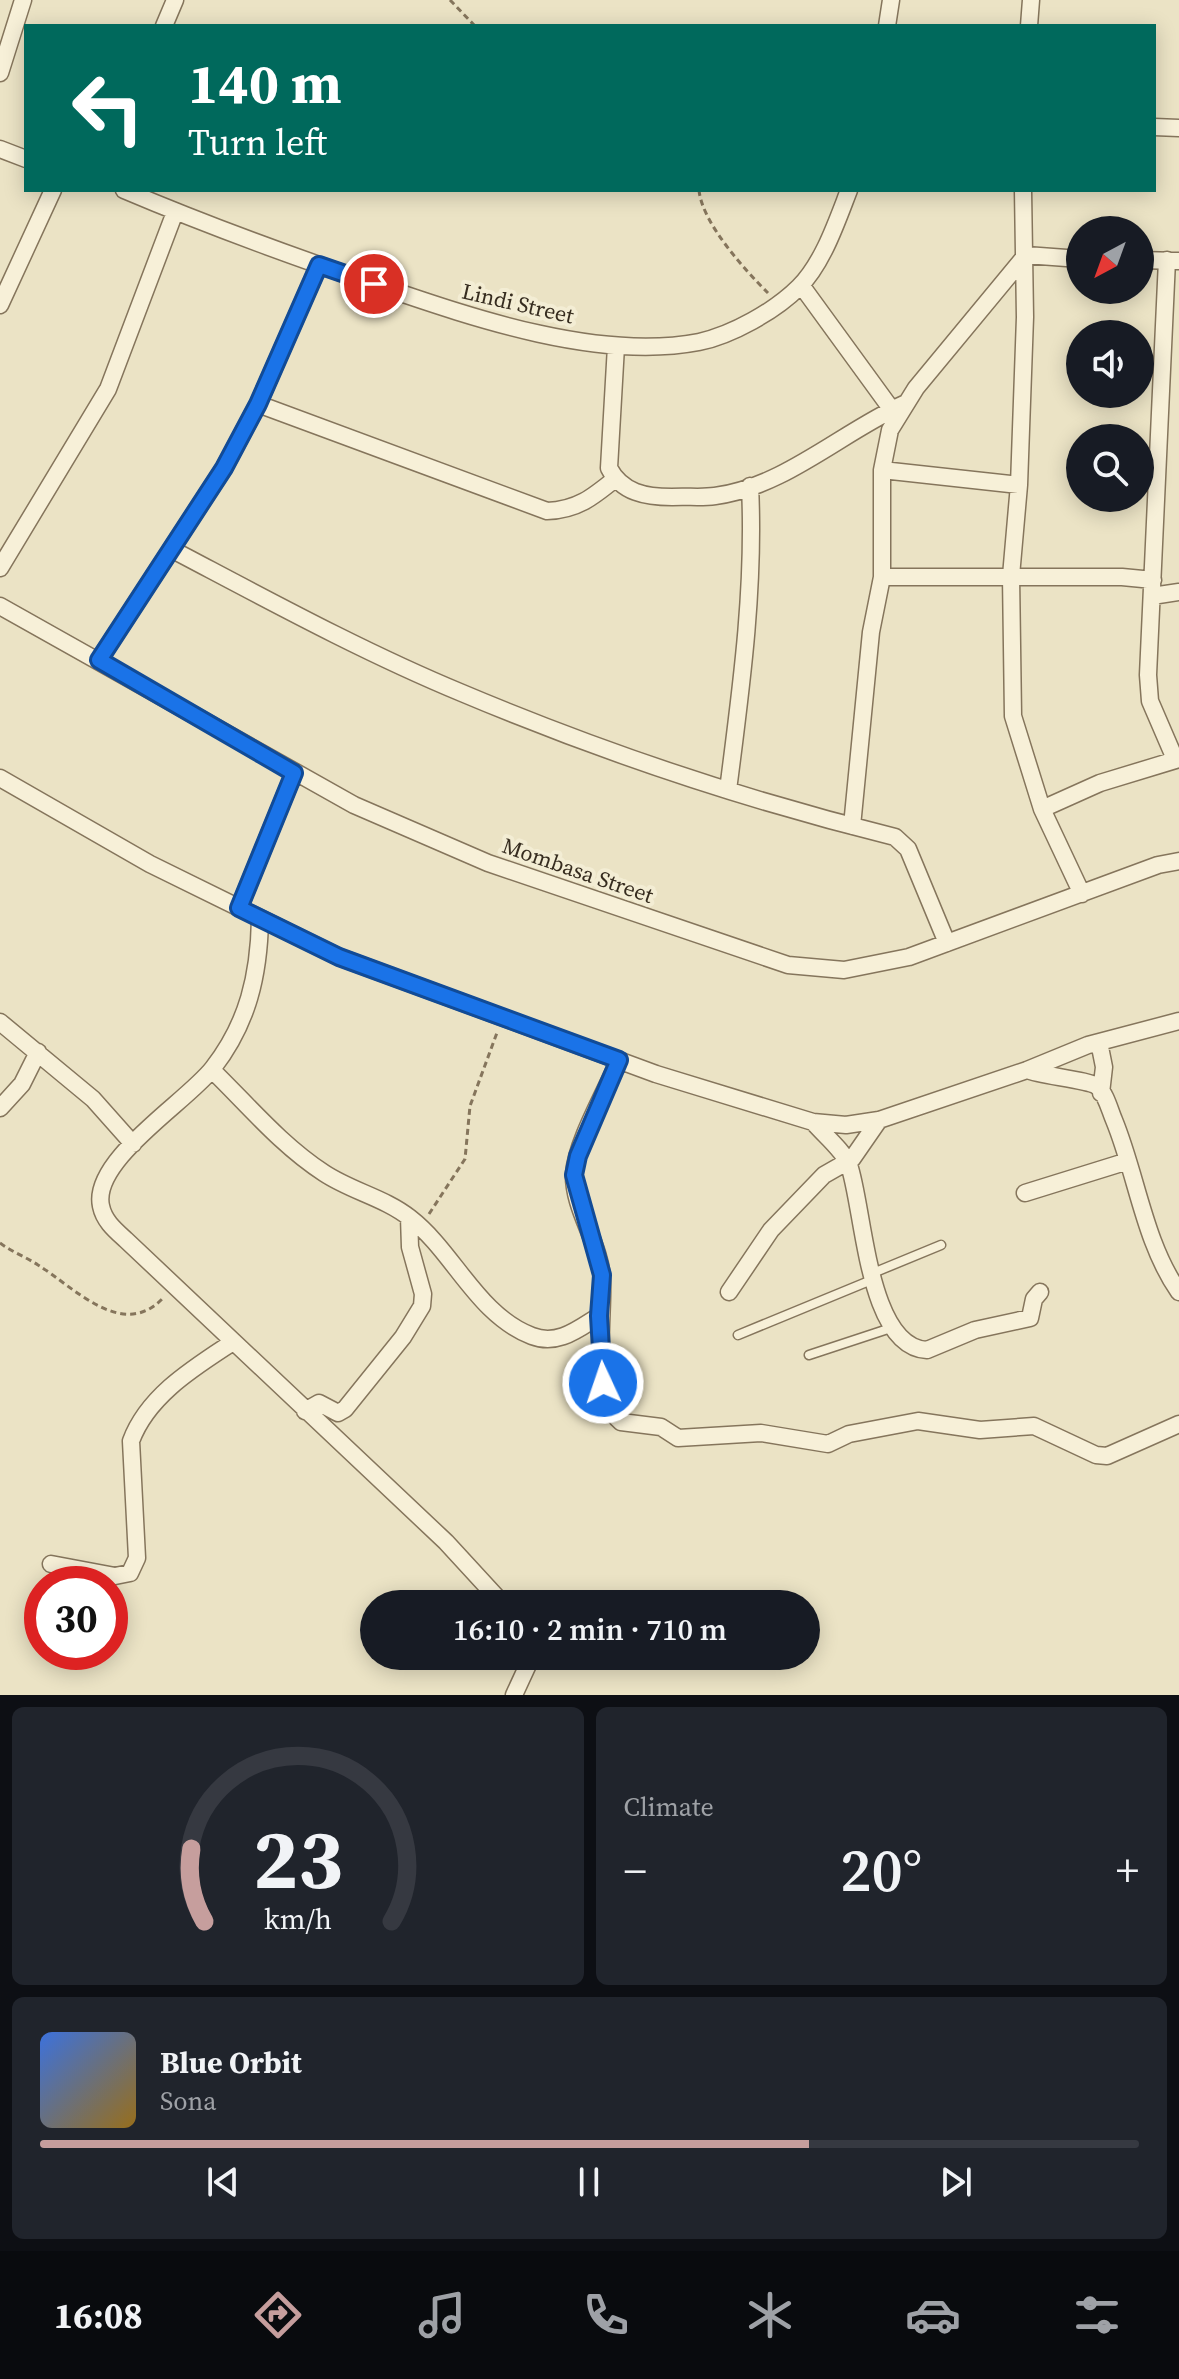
<!DOCTYPE html>
<meta charset="utf-8">
<style>
:root{--surface:#171b24;--page:#20242c;--text:#f1f3f6;--muted:#9ea1a6;--line:#363941;--accent:#c69e9d}
body{margin:0;font-family:"Source Serif 4",serif;background:var(--page);color:var(--text);height:100vh;display:flex;flex-direction:column;font-size:30px;white-space:nowrap}
*{box-sizing:border-box;margin:0}
p{font-size:26px;color:var(--muted)}
.icon{flex:none;width:44px;height:44px;fill:none;stroke:currentColor;stroke-width:2;stroke-linecap:round;stroke-linejoin:round}
.map{position:relative;height:1695px;overflow:hidden}
.sheet{display:flex;flex-direction:column;gap:12px;padding:12px;background:#0d0f14;flex:1}
.sheet>*{flex:none}
.banner{position:absolute;left:24px;top:24px;width:1132px;height:168px;border-radius:0px;box-shadow:0 4px 20px #0003;background:#00695c;color:#fff;overflow:hidden}
.needle{width:52px;rotate:221deg}
.tools{position:absolute;left:1066px;top:216px;display:grid;gap:16px}
.tools a{display:grid;place-items:center;width:88px;height:88px;border-radius:50%;background:var(--surface);box-shadow:0 4px 20px #0003;font-size:40px}
.speed{position:absolute;left:24px;top:1566px;display:flex;gap:16px;font-size:40px;font-weight:700;text-align:center}
.speed>*{display:grid;place-content:center;width:104px;height:104px;border-radius:50%;background:var(--surface);box-shadow:0 4px 20px #0003;line-height:1}
.speed .limit{border:12px solid #d22;background:#fff;color:#111}
.pin{position:absolute;display:grid;place-items:center;width:68px;height:68px;color:#fff;margin:-34px;border:4px solid #fff;border-radius:50%;box-shadow:0 2px 8px #0007}
.me{position:absolute;width:88px;margin:-44px;rotate:357deg;stroke-linejoin:round;filter:drop-shadow(0 0 6px #0008)}
.turn{display:flex;align-items:center;gap:28px;height:168px;padding:0 32px;font-size:36px}
.turn .icon{width:104px;height:104px;stroke-width:2.5}
.turn b{display:block;font-size:56px;line-height:68px}
.big{font-size:60px;font-weight:600;line-height:1.1}
.sheet .widget{flex:1;display:flex;flex-direction:column;justify-content:center;gap:12px;min-width:0;padding:0 28px;border-radius:12px;background:var(--page)}
.sheet .dial{align-items:center;gap:0}
.dial svg{height:208px;overflow:visible;fill:none;stroke:var(--line);stroke-width:7;stroke-linecap:round;text-anchor:middle}
.dial text{fill:var(--text);stroke:none}
.song{display:flex;align-items:center;gap:24px}
.cover{width:96px;height:96px;border-radius:12px;background:linear-gradient(135deg,hsl(220 70% 55%),hsl(40 70% 35%))}
.played{height:8px;border-radius:4px;background:linear-gradient(90deg,var(--accent) 70%,var(--line) 70%)}
.keys{display:flex;justify-content:space-around;direction:ltr}
.heat{display:flex;justify-content:space-between;align-items:center;font-size:44px;direction:ltr}
.sheet .tiles{flex:1;display:grid;gap:12px;grid-template-columns:1fr 1fr}
.widget:last-child{grid-column:span 2}
.trip{position:absolute;left:360px;top:1590px;width:460px;height:80px;border-radius:40px;background:var(--surface);box-shadow:0 4px 20px #0003;font-weight:600;line-height:80px;text-align:center}
.tabs{display:flex;height:128px;justify-content:space-around;align-items:center;background:#090b0e;color:var(--muted)}
.tabs .icon{width:56px;height:56px}
.tabs .selected{color:var(--accent)}
.tabs b{font-size:36px;color:var(--text)}
.map>svg:first-child{display:block}
.lines{fill:none;stroke-linecap:round;stroke-linejoin:round}
.lane-casing{stroke:#85755c;stroke-width:11}
.street-casing{stroke:#85755c;stroke-width:19}
.path{stroke:#85755c;stroke-width:3;stroke-dasharray:6 4;stroke-linecap:butt}
.lane{stroke:#f7f0d8;stroke-width:8}
.street{stroke:#f7f0d8;stroke-width:16}
.route-casing{stroke:#114b97;stroke-width:20}
.route{stroke:#1a73e8;stroke-width:14}
.labels{text-anchor:middle;stroke-width:8;stroke-linejoin:round;paint-order:stroke}
.street-label{font-size:22px;fill:#362c1f;stroke:#f3edd4}
</style>
<div class="map">
<svg width="1179" height="1695" viewBox="0 0 1179 1695">
<rect width="100%" height="100%" fill="#ebe3c5"/>
<g class="lines">
<defs>
<path id="lane" d="M873,1273L941,1245
M738,1335L874,1279
M809,1355L891,1328"/>
<path id="street" d="M164,26L175,0
M887,26L891,0
M1029,26L1031,0
M0,73L23,0
M1154,127L1179,128
M0,149L26,159
M124,190C204,224 286,254 368,282C465,315 595,362 699,342C732,335 775,311 799,287C823,263 837,221 849,190
M1023,190L1025,317L1019,485L1011,576L1013,716L1042,809L1082,894
M1140,260L1179,261
M1167,260L1148,675L1150,701L1175,759
M801,285L892,410
M0,305L53,190
M616,346L609,468C622,493 646,497 672,497C686,496 701,498 715,496C784,487 842,432 904,404
M258,404L547,511C577,510 593,497 615,479
M882,470L1019,485
M173,550C268,600 363,652 462,693C602,752 749,801 895,837L908,849L947,943
M0,568L108,389L175,212
M882,577H1122L1153,580
M1152,596L1179,592
M0,606L354,805L488,863L788,965L844,970L909,957L1158,865L1179,861
M99,660L224,468L258,404L319,265
M0,778L150,864L339,957L656,1074L813,1122L846,1125L879,1120L1027,1070L1088,1045L1179,1021
M728,790C741,689 755,588 750,486
M1042,809L1100,783L1179,759
M852,826L871,632L882,577V470L890,430L916,388L1026,255L1080,259
M239,908L294,773
M260,919C259,975 248,1023 213,1068C188,1101 91,1160 101,1206C104,1221 115,1230 126,1240L446,1542L503,1604
M0,1022L93,1099L133,1144
M1099,1042L1104,1067L1101,1093
M619,1060C606,1091 576,1142 574,1174C573,1210 601,1244 602,1280C604,1316 590,1397 621,1422L661,1427L678,1438L761,1433L828,1444L849,1434L918,1421L980,1430L1034,1426L1096,1455L1107,1456L1179,1424
M212,1070C248,1105 281,1145 324,1173C351,1191 385,1198 410,1218C454,1252 477,1315 532,1336C558,1346 578,1329 599,1316
M1027,1070C1042,1076 1091,1080 1098,1087C1106,1094 1110,1111 1114,1120C1137,1176 1144,1242 1179,1292
M0,1108L22,1084L38,1052
M813,1122C823,1134 844,1151 849,1165C864,1208 867,1347 927,1350L975,1330L1030,1318L1034,1299L1040,1292
M1025,1193L1128,1161
M729,1292L771,1230L824,1175L852,1159L879,1120
M305,1411L319,1403L338,1413L345,1409L403,1337L422,1306L423,1294L410,1247L409,1217
M51,1564L115,1576L130,1573L137,1558L131,1441C148,1395 195,1367 233,1342
M514,1695L532,1656"/>
</defs>
<use href="#lane" class="lane-casing"/>
<use href="#street" class="street-casing"/>
<path class="path" d="M450,0L475,26
M699,190C702,223 745,270 768,293
M429,1214L465,1159L470,1106L498,1030
M0,1243C12,1252 26,1257 38,1265C74,1287 123,1342 164,1297"/>
<use href="#lane" class="lane"/>
<use href="#street" class="street"/>
</g>
<g class="lines">
<defs>
<path id="route" d="M374,284L319,265L258,404L224,468L99,660L294,773L239,908L339,957L619,1060L578,1156L574,1175L602,1275L599,1316L603,1383"/>
</defs>
<use href="#route" class="route-casing"/>
<use href="#route" class="route"/>
</g>
<g class="labels">
<g class="street-label">
<text transform="translate(518 303) rotate(13)" y="8">Lindi Street</text>
<text transform="translate(578 870) rotate(19)" y="8">Mombasa Street</text>
</g>
</g>
</svg>
<div class="tools">
<a><svg class="needle" viewBox="-14 -14 28 28"><path d="M0-13l5 13h-10z" fill="#e53935"/><path d="M0 13l5-13h-10z" fill="#9ea1a6"/></svg></a>
<a><svg class="icon" aria-label="sound" viewBox="0 0 24 24"><path d="M4 9h4l5-4v14l-5-4H4zM17 9q2 3 0 6"/></svg></a>
<a><svg class="icon" aria-label="search" viewBox="0 0 24 24"><circle cx="10" cy="10" r="6"/><path d="M15 15l6 6"/></svg></a>
</div>
<div class="speed"><div class="limit">30</div></div>
<div class="pin" style="left:374px;top:284px;background:#d93025"><svg class="icon" aria-label="arrive" viewBox="0 0 24 24"><path d="M6 21V4h12l-3 4 3 4H6"/></svg></div>
<svg class="me" style="left:603px;top:1383px" viewBox="-20 -20 40 40"><circle r="17" fill="#1a73e8" stroke="#fff" stroke-width="3"/><path d="M0-11L8 9 0 5-8 9z" fill="#fff"/></svg>
<div class="trip">16:10 · 2 min · 710 m</div>
<div class="banner">
<div class="turn"><svg class="icon" aria-label="left" viewBox="0 0 24 24"><path d="M17 20v-9H6M10 6l-5 5 5 5"/></svg><div><b>140 m</b>Turn left</div></div>
</div>
</div>
<section class="sheet">
<div class="tiles">
<div class="widget dial"><svg viewBox="0 0 100 80">
<path d="M14 69A42 42 0 1 1 86 69"/>
<path d="M14 69A42 42 0 0 1 9 41" stroke="#c69e9d"/>
<text x="50" y="56" font-size="32" font-weight="700">23</text>
<text x="50" y="72" font-size="11">km/h</text>
</svg></div>
<div class="widget"><p>Climate</p>
<div class="heat"><a>−</a><b class="big">20°</b><a>+</a></div>
</div>
<div class="widget">
<div class="song"><i class="cover"></i><div><b>Blue Orbit</b><p>Sona</p></div></div>
<div class="played"></div>
<div class="keys"><svg class="icon" aria-label="previous" viewBox="0 0 24 24"><path d="M18 5L8 12l10 7zM5 5v14"/></svg><svg class="icon" aria-label="pause" viewBox="0 0 24 24"><path d="M8 5v14M16 5v14"/></svg><svg class="icon" aria-label="next" viewBox="0 0 24 24"><path d="M6 5l10 7-10 7zM19 5v14"/></svg></div>
</div>
</div>
</section>
<nav class="tabs">
<b>16:08</b>
<svg class="icon selected" aria-label="directions" viewBox="0 0 24 24"><path d="M12 3l9 9-9 9-9-9zM9 14v-3h6M13 9l2 2-2 2"/></svg>
<svg class="icon" aria-label="music" viewBox="0 0 24 24"><path d="M9 18V5l10-2v13"/><circle cx="6" cy="18" r="3"/><circle cx="16" cy="16" r="3"/></svg>
<svg class="icon" aria-label="phone" viewBox="0 0 24 24"><path d="M5 4h4l2 5-3 2q2 4 5 5l2-3 5 2v4C11 20 4 13 5 4z"/></svg>
<svg class="icon" aria-label="climate" viewBox="0 0 24 24"><path d="M12 3v18M4 7l16 10M4 17L20 7"/></svg>
<svg class="icon" aria-label="car" viewBox="0 0 24 24"><path d="M5 17H2v-5l4-1 3-4h7l3 4 3 1v5h-3M9 17h6M6 11h13"/><circle cx="7" cy="17" r="2"/><circle cx="17" cy="17" r="2"/></svg>
<svg class="icon" aria-label="filters" viewBox="0 0 24 24"><path d="M4 7h16M4 17h16"/><circle cx="9" cy="7" r="2"/><circle cx="15" cy="17" r="2"/></svg>
</nav>
